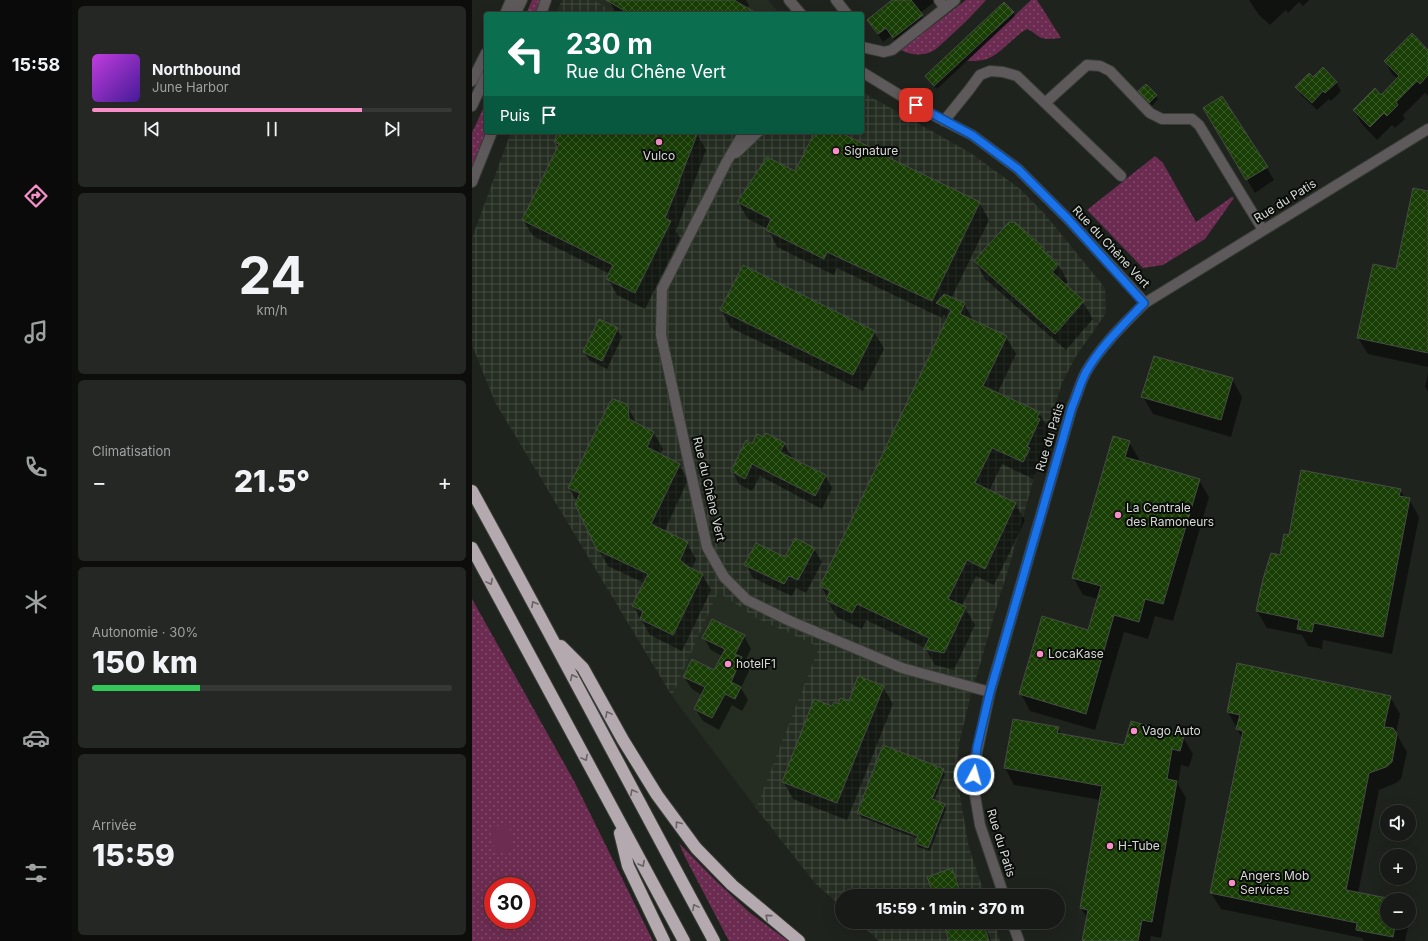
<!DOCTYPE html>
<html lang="fr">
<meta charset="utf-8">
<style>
:root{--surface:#171a16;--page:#242723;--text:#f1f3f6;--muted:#9ea1a1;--line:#363835;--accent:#f98fc9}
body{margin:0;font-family:Inter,sans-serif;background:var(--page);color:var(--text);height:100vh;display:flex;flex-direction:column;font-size:15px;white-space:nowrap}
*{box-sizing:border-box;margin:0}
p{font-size:13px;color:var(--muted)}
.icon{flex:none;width:22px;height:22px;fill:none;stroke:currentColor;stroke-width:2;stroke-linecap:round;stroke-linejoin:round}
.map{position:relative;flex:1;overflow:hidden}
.panel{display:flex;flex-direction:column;gap:6px;padding:6px;background:#0d0e0c;width:400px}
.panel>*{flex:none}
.top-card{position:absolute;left:12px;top:12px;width:380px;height:122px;border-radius:4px;box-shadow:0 4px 16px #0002,0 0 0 1px var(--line);background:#0b6e4f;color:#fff;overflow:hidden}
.buttons{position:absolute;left:908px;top:805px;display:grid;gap:8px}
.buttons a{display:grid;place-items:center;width:36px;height:36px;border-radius:50%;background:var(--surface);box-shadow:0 4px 16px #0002,0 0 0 1px var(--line);font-size:20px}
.speed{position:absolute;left:12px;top:877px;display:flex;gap:8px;font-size:20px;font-weight:700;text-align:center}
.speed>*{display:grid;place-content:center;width:52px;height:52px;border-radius:50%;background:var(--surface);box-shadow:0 4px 16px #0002,0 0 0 1px var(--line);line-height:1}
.speed .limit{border:6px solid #d22;background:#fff;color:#111}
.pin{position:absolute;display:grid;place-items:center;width:34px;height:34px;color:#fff;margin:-17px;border-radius:8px;box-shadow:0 2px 6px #0006}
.me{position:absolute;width:44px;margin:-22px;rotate:6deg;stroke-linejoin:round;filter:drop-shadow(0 0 3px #0008)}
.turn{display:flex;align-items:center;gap:14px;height:84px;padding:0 16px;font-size:18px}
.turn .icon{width:52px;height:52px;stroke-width:2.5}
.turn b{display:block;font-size:28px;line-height:34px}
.then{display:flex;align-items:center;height:38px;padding:0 16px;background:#0003;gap:8px;font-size:15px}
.big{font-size:30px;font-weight:800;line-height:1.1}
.panel .widget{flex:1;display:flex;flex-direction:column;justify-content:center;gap:6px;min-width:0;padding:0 14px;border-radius:6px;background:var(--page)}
.panel .dial{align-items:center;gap:0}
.dial b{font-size:52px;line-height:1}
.song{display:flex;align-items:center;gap:12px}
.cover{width:48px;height:48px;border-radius:6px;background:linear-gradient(135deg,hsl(290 70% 55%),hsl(260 70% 35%))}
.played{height:4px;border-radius:2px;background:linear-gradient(90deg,var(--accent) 75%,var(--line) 75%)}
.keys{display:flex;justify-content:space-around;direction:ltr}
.heat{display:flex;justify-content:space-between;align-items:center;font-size:22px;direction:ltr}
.charge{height:6px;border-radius:3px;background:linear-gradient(90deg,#34c759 30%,var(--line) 0)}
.trip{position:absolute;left:363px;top:889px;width:230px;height:40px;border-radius:20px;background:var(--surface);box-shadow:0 4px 16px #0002,0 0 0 1px var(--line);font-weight:800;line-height:40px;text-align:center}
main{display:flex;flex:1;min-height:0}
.tab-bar{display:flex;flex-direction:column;width:72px;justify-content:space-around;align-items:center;background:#090a09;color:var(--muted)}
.tab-bar .icon{width:28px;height:28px}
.tab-bar .current{color:var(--accent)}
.tab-bar b{font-size:18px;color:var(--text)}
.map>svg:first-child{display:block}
.built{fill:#252d22}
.industrial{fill:url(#industrial-grid)}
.grass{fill:url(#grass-dots);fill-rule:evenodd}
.green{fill:#6c2c51}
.shadow{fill:#0007}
.building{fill:url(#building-cross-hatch);stroke:#474c45}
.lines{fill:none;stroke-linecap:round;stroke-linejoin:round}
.minor-casing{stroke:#393d37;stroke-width:12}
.highway-casing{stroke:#393d37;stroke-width:14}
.minor{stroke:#5e5a5c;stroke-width:10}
.highway{stroke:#b3a9ae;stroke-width:12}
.oneway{stroke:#676264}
.route-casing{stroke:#114b97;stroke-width:10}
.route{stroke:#1a73e8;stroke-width:7}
.poi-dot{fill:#f98fc9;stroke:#0a0c09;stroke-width:1.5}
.labels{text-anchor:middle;stroke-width:4;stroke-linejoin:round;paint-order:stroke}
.poi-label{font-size:12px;fill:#d7dad6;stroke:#0a0c09;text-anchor:start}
.street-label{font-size:12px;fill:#d7dad6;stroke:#0a0c09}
</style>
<main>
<nav class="tab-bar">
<b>15:58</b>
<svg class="icon current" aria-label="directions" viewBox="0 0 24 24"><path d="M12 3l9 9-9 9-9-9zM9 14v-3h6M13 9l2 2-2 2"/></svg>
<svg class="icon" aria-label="music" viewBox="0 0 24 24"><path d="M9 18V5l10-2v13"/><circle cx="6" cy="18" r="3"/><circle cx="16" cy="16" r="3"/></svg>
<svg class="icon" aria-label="phone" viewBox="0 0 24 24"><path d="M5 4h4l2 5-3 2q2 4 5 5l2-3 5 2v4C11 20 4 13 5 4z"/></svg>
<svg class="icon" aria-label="climate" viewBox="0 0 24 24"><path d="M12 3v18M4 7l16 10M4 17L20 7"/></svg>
<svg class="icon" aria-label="car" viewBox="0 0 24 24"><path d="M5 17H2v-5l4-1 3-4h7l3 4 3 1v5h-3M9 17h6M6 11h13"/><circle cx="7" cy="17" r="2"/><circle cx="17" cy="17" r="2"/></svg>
<svg class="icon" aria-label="filters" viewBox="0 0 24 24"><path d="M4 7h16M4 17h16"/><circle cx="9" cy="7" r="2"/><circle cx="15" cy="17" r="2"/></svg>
</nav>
<section class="panel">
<div class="widget">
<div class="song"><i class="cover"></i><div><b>Northbound</b><p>June Harbor</p></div></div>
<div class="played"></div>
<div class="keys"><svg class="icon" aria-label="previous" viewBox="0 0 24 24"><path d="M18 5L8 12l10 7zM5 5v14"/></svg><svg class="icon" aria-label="pause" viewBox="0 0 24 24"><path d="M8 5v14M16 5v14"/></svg><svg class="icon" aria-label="next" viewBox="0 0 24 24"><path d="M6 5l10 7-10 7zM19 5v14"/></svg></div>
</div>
<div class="widget dial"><b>24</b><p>km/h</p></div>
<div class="widget"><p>Climatisation</p>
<div class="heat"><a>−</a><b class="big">21.5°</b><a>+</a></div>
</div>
<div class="widget"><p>Autonomie · 30%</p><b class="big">150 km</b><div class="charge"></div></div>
<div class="widget"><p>Arrivée</p><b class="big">15:59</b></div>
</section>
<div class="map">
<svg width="956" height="941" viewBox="0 0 956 941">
<defs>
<pattern id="industrial-grid" width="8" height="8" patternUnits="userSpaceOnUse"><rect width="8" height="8" fill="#252d22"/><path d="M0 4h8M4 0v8" fill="none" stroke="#444b41"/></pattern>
<pattern id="grass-dots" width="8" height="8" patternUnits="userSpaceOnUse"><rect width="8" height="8" fill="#6c2c51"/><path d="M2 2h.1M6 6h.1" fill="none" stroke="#804a69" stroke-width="1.8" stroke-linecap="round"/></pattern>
<pattern id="building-cross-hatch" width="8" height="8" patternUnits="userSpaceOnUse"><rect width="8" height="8" fill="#193e05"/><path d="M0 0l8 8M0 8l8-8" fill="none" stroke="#3a5929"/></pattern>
</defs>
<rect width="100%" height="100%" fill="#1f231d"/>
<path class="built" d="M122,0H296L308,14H145Z
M245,591L284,618L347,647L284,808L200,696Z"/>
<path class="industrial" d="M90,0H122L145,14H84Z
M390,92L497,152L547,188L571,212L633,288L634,313L604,356L590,383L580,414L534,577L527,598L507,668L498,698L487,744L485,779L497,848L513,896H370V907L343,883L284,808L347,647L284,618L246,592L200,696L23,402L0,345V238L39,132H390Z
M386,922H522L528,941H407Z"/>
<path class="grass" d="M60,0H69L63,14H54Z
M494,0H514C502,14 488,27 474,40C469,44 465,49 459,52C450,56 438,55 429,50Z
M559,0H565L589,38C582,38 573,41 566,36C562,33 560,31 555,29C540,37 527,57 511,60C506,61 500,61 495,61Z
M14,102L15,132L0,174V133Z
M683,156L691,163L724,222L760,197L762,198L733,239L691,265L671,268L615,210Z
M0,599L102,781L181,941H0ZM21,886H55V920H21Z
M207,843L242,879L277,912L316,941H257L213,857Z"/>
<path class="green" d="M37,825L41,851L23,854L19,827Z"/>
<path class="shadow" d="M137,0H274L277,5L275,9L284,14H144Z
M423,0H465L448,13L455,24L427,45L419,36L411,42L396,20Z
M777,0H837L831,6L827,2L816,13L814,10L798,25L787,15Z
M541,12L543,16L465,89L457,80Z
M956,49V96L953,93L931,115L933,119L923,128L920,125L905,140L889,123L882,110L909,96L926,79L920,74L913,61Z
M840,78L864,82L869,91L859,101L857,99L845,110L829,95L825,87Z
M667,91L684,96L686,99L680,106Z
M732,108L795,168L802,180L783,193Z
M87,132H220L225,134L234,150L204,231L208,238L173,309L145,295L136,279L138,274L61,236L51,220L86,147L83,142Z
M344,132H365L405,152L406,154L507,202L517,220L479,299L492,304L502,321L534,337L544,354L525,394L567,413L577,429L575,434L577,437L565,462L567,466L561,479L530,464L517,491L543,503L553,520L522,585L504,576L490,606L493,608L503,625L482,670L463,665L453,648L394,620L390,629L365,617L355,600L356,598L349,586L475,320L472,315L470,318L365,268L362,275L305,247L296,229L276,219L266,202L324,173Z
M956,192V367L896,354L886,338L925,270Z
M572,249L575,254L586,264L596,282L593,285L611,302L621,319L594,350L513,279L503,261Z
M249,310L402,331L412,349L391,391L259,328Z
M145,329L150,337L135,369L117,360L112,352Z
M956,373V392L953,387Z
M760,379L770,397L759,437L681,414L671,397Z
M155,406L165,424L182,433L191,449L188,455L207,464L216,480L192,532L215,543L224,559L220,569L230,574L239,590L210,651L178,635L161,606L172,583L136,566L126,549L105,502L97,488Z
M292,438L312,444L320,457L319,458L353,475L360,488L350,509L288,476L280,491L267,484L260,471L281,445Z
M657,442L667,459L666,462L727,480L737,497L701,621L683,616L676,639L652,632L623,730L558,711L549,694L617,631L626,599L611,595L601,577Z
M928,490L933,498L937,499L947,517L920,654L851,640L850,649L836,646L830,635L795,628L785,611L817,536Z
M342,549L350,562L334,593L324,588L320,596L281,578L274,565L313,559Z
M272,636L279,649L272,663L277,671L269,688L276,700L270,711L260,705L247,730L231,721L223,709L230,695L220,689L212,677L243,671L250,656L239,650L232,638Z
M411,687L421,704L375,820L321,799L311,781L361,707L377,703Z
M918,697L928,714L924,733L935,752L929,779L924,783L907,790L886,893L919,900H915V922H937V917L938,919L933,941H892L890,938L749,909L739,893L770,738L756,712Z
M586,728L590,735L653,746L711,737L721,754L717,767L709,765L706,784L714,798L689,938L679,936L678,941H611L615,918L609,908L629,800L542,785L533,768Z
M471,770L473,774L462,801L472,805L474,809L458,851L446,847L444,843L446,839L389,817L386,813Z
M479,870L486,881L491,896H463Z
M472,922H513L519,941H479Z"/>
<path class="building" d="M134,0H262L286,14H158Z
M420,0H439L451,15L421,38L414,28L406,34L395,20Z
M532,2L542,12L462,86L453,76Z
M940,33L956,50V75L948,84L945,81L924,102L926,105L915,116L912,113L898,127L881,110L903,88L909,95L927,76L912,61Z
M851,67L865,82L853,93L851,91L840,103L823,87L837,73L841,77Z
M674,84L685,95L677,103L666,91Z
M750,96L796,167L774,180L731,108Z
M86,132H226L207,181H208L193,218L199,221L163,293L134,279L141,265L50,220L87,144L82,142Z
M343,132H367L406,151L405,152L508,202L460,301L355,252L352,259L294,230L299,219L265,202L295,157L323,171Z
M941,188L956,191V353L885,338L901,264L924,269Z
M537,222H543L573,249L571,250L587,264L580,272L612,301L583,334L502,261Z
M271,265L403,331L381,375L248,310Z
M472,294L493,303L488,314L535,336L511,386L568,412L565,418L568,419L555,447L558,448L551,462L520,448L503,483L544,503L513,569L495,560L476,599L494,607L472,653L452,649L457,638L385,604L380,613L354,600L358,591L348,586L479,310L464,303Z
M127,319L146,328L130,361L111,352Z
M682,356L761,378L749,420L669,397Z
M142,399L156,405L157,419L182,432L175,447L208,464L179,524L216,542L208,560L215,566L231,574L201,635L168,619L171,611L160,606L176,574L125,550L103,504L108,493L96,488L138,402Z
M294,433L313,443L308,452L354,475L343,496L280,464L273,479L259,471L274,440L280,444L285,434L291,437Z
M641,436L658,441L653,457L728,479L691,604L673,599L667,622L642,615L614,714L547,694L570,616L616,630L629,586L600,578Z
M829,470L929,489L927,496L938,498L911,637L842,623L840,632L825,629L827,620L784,611L791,579L799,553L808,555L812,534L817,535Z
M323,538L343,548L326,580L317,576L312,584L272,565L284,543L313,557Z
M240,619L273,635L263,654L270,657L259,682L269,687L263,699L253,694L240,718L222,709L233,687L211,677L220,659L242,670L253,649L230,638Z
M765,663L919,696L912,727L921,728L925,734L920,762L914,767L897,773L874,890L915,898V922H924L921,937L884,930L885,923L738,893L771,731L764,729L768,715L755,712Z
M386,676L412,686L365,803L310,782L342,699L360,706L362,702L366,704L368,698L377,701Z
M541,719L587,727L585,733L652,745L659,721L712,736L708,751L700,749L695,779L705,781L680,922L670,920L666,941H610L616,910L608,908L630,786L532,768Z
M411,745L472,769L460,799L473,804L456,848L443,843L446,836L385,813Z
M480,868L490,896H462L455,877Z
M471,922H511L517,941H477Z"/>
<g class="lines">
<defs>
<path id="minor" d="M317,0L329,14
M364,0L375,14
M467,0L473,8
M33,14L39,0
M43,14L50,0
M69,14L74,0
M390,47L412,52L420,50L483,0
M390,72L457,113L500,135L546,169L596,219L673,303
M0,81L14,53
M573,103L615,65L628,66L638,71L678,113L690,119H720L727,125L791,230
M0,106L14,76
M472,121L497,90L508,75L518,71L531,72L545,76L649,176
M272,132L254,163L190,289L189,335L235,547L252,577L275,600L318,621L430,668L518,692
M264,153L286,132
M0,182L20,132
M532,896L508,825L502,789L503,761L518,692L600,407C605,396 608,383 614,372C629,346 651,325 673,303L956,129
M540,922L547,941"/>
<path id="highway" d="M0,491C82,640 161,791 242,941
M0,548L212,941
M89,646L111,668L151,740L185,795L224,848L260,885L327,941
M148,833L156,866L192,941"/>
</defs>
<use href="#minor" class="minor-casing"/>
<use href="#highway" class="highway-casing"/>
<use href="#minor" class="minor"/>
<use href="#highway" class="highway"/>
</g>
<defs><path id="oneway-chevron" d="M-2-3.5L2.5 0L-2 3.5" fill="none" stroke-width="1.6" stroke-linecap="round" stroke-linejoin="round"/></defs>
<g class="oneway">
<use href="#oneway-chevron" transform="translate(18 582) rotate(62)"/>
<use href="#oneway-chevron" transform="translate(62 604) rotate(-119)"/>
<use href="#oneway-chevron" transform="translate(101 677) rotate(-117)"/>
<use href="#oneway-chevron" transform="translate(136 714) rotate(-118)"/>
<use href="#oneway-chevron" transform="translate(113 758) rotate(62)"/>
<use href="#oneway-chevron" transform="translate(161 792) rotate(-118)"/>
<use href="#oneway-chevron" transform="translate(206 824) rotate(-126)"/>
<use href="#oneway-chevron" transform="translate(170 864) rotate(61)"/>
<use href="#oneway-chevron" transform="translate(223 907) rotate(-118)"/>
<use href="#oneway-chevron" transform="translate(296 917) rotate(-139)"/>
</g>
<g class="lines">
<defs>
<path id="route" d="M444,105L500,135L546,169L596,219L672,303C651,325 629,346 614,372C608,383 605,396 600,407L518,692L505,747L502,775"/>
</defs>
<use href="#route" class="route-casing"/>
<use href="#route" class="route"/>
</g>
<g class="poi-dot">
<circle cx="187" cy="142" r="4"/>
<circle cx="364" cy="151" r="4"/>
<circle cx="646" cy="515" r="4"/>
<circle cx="568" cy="654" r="4"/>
<circle cx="256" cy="664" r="4"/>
<circle cx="662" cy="731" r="4"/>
<circle cx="638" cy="846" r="4"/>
<circle cx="760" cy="883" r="4"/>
</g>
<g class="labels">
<g class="poi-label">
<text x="372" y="155">Signature</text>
<text x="187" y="160" text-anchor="middle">Vulco</text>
<text x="654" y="512">La Centrale<tspan x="654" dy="14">des Ramoneurs</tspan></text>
<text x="576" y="658">LocaKase</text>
<text x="264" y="668">hotelF1</text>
<text x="670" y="735">Vago Auto</text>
<text x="646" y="850">H-Tube</text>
<text x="768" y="880">Angers Mob<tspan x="768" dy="14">Services</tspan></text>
</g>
<g class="street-label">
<text transform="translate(813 201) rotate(-32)" y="4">Rue du Patis</text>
<text transform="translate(639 247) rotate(47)" y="4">Rue du Chêne Vert</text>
<text transform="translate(578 437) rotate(-73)" y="4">Rue du Patis</text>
<text transform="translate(237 489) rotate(77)" y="4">Rue du Chêne Vert</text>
<text transform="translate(529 843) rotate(73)" y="4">Rue du Patis</text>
</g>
</g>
</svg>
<div class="buttons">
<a><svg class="icon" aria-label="sound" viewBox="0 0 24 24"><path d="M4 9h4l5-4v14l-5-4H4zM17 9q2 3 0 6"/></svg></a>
<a>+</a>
<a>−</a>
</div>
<div class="speed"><div class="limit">30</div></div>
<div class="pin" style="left:444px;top:105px;background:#d93025"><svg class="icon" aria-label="arrive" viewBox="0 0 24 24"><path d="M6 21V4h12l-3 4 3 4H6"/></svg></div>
<svg class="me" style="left:502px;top:775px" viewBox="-20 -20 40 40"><circle r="17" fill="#1a73e8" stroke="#fff" stroke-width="3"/><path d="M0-11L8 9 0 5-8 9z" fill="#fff"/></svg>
<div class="trip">15:59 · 1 min · 370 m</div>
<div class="top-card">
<div class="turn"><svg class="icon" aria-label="left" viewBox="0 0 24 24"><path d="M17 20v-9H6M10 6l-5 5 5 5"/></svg><div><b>230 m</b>Rue du Chêne Vert</div></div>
<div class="then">Puis<svg class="icon" aria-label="arrive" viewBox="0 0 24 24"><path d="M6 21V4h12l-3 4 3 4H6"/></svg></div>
</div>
</div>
</main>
